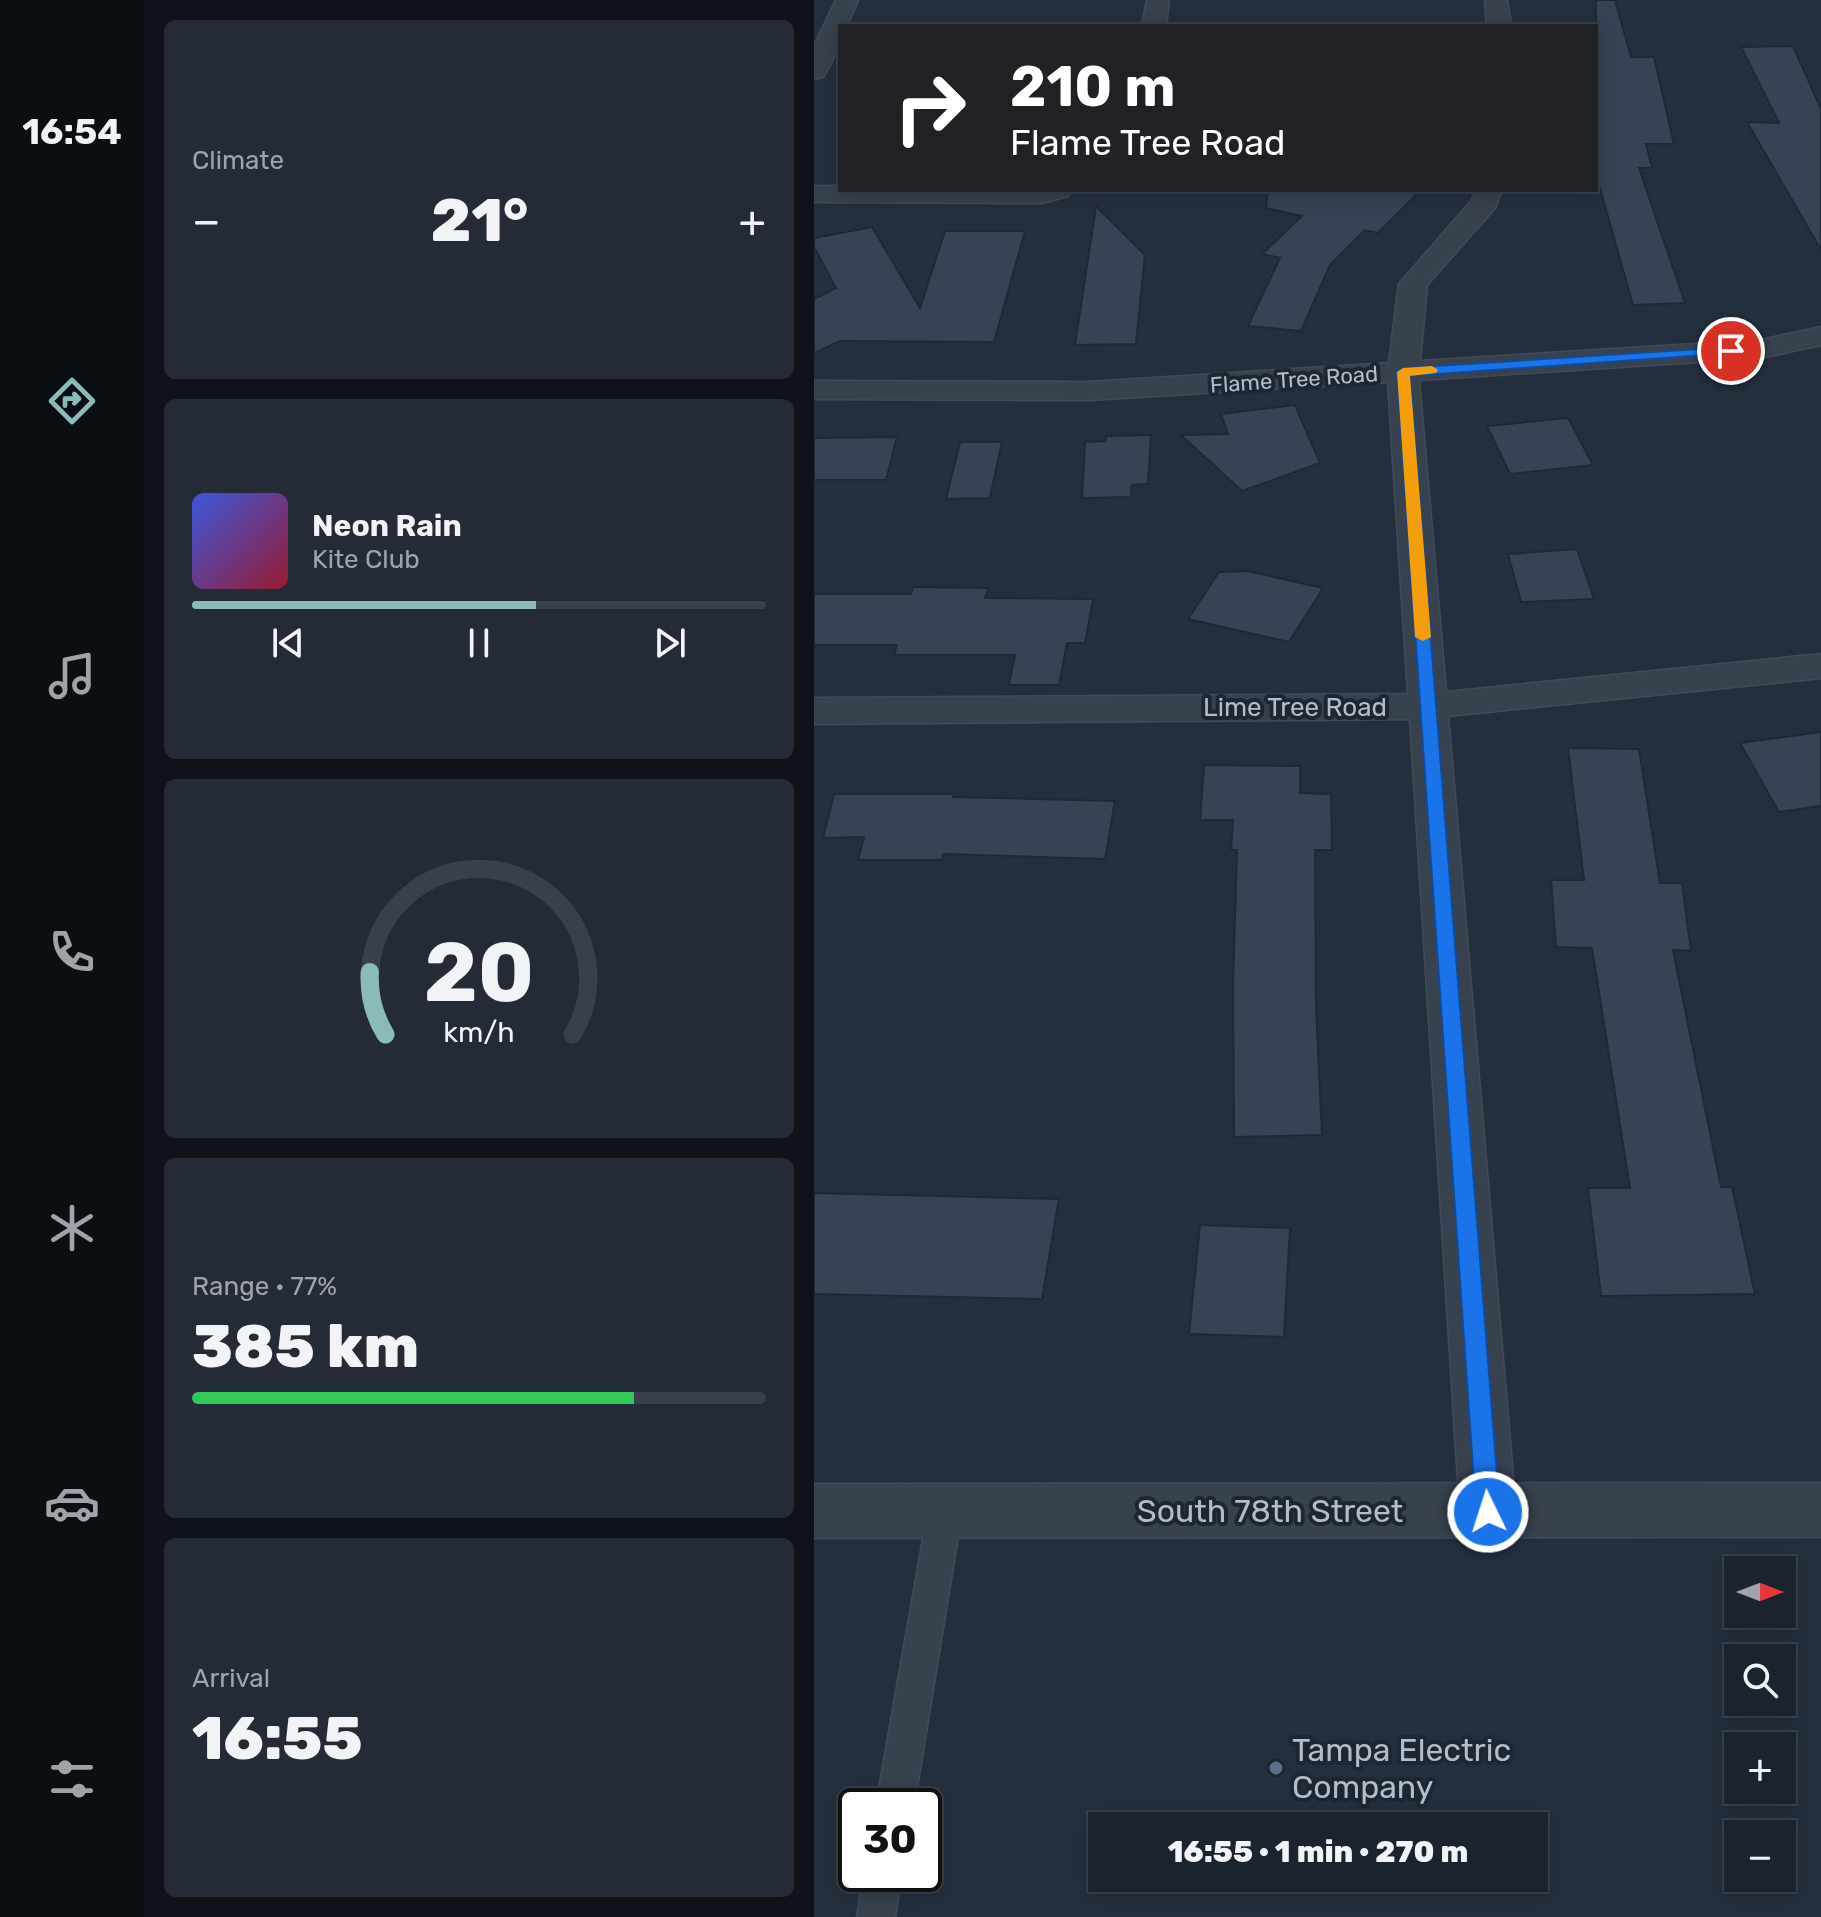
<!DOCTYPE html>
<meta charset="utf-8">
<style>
:root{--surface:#1b232e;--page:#242b36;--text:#f1f3f6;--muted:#a0a4aa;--line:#39404a;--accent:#8bbbb9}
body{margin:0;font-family:Rubik,sans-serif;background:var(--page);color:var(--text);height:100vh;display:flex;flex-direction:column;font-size:30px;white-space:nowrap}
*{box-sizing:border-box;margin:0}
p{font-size:26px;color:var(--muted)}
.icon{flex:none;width:44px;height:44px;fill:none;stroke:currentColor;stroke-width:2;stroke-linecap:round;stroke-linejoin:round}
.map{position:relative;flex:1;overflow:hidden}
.details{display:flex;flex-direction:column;gap:20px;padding:20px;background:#0f1319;width:670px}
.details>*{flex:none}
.guide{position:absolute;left:24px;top:24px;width:760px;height:168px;border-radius:0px;box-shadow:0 4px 20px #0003,0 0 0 2px var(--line);background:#202124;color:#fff;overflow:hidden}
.needle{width:52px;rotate:90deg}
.fabs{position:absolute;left:910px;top:1556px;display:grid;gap:16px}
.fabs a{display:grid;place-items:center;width:72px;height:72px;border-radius:0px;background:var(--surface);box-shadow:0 4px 20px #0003,0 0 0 2px var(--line);font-size:40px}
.speed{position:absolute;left:24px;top:1788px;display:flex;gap:16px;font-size:40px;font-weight:700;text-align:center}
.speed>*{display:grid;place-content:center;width:104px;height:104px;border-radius:50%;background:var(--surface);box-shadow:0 4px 20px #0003,0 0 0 2px var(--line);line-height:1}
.speed .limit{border:4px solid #111;border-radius:12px;background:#fff;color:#111}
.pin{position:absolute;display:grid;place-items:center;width:68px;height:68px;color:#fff;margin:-34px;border:4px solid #fff;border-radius:50%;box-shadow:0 2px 8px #0007}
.me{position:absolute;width:88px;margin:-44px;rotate:356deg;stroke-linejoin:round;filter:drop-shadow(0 0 6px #0008)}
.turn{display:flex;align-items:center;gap:28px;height:168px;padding:0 40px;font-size:36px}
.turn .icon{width:104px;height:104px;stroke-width:2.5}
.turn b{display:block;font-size:56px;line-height:68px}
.big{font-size:60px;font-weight:800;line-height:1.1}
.details .tile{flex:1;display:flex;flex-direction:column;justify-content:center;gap:12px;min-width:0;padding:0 28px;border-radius:12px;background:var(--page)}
.details .dial{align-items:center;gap:0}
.dial svg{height:208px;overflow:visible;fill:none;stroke:var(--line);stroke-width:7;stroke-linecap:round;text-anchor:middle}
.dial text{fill:var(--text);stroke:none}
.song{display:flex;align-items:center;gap:24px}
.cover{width:96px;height:96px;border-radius:12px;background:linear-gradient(135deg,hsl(230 70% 55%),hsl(350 70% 35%))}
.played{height:8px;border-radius:4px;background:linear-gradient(90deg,var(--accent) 60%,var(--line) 60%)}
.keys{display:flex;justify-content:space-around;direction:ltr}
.heat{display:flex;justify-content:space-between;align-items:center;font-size:44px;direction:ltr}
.charge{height:12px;border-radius:6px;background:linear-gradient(90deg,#34c759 77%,var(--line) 0)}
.trip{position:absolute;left:274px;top:1812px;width:460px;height:80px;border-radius:0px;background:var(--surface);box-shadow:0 4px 20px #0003,0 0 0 2px var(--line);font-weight:800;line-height:80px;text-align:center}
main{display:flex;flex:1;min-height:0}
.tabs{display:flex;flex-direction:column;width:144px;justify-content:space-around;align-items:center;background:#0b0e12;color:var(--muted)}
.tabs .icon{width:56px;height:56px}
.tabs .selected{color:var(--accent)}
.tabs b{font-size:36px;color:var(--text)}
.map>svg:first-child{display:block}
.building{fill:#364354;stroke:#1f2835;stroke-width:2}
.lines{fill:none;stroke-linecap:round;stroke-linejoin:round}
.service-casing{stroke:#414a57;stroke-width:3}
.minor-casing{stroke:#414a57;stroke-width:3}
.tertiary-casing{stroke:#414a57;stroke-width:3}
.service{fill:#38414e;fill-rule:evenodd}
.minor{fill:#38414e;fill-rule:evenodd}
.tertiary{fill:#38414e;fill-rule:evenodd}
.route{fill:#1a73e8;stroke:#114b97;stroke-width:2}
.slow{fill:#f59e0b}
.service-dot{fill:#5c6f8a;stroke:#1d2633;stroke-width:3}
.labels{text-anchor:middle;stroke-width:8;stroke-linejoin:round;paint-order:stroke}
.far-street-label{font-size:22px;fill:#b4bcc9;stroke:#1d2633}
.street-label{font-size:26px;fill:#b4bcc9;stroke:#1d2633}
.near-street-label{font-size:32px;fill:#b4bcc9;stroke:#1d2633}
.near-poi-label{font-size:32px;fill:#b4bcc9;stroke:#1d2633;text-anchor:start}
</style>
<main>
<nav class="tabs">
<b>16:54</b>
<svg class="icon selected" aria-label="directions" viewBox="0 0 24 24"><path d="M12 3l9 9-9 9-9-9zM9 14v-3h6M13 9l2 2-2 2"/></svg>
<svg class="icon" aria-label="music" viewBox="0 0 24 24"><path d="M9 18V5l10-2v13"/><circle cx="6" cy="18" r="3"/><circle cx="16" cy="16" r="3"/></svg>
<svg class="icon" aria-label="phone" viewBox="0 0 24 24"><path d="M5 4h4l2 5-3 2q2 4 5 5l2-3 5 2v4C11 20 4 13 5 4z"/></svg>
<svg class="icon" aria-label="climate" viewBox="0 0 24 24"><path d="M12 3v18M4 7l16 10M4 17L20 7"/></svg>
<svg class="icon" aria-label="car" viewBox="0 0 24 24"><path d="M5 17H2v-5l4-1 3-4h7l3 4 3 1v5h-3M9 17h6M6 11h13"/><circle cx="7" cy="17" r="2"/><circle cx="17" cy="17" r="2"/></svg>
<svg class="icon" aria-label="filters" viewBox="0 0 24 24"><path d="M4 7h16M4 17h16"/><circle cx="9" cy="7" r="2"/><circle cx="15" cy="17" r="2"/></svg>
</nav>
<section class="details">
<div class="tile"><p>Climate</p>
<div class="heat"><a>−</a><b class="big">21°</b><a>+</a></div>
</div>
<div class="tile">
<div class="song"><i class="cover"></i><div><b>Neon Rain</b><p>Kite Club</p></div></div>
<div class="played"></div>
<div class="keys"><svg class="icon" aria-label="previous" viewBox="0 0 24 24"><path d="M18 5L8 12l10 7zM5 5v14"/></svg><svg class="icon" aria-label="pause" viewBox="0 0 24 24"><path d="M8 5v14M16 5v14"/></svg><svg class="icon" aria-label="next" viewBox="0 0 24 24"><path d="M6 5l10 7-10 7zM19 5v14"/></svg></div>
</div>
<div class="tile dial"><svg viewBox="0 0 100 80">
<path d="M14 69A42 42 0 1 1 86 69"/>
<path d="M14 69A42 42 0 0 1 8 45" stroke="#8bbbb9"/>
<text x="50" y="56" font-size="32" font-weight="700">20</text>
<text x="50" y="72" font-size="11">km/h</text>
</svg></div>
<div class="tile"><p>Range · 77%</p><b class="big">385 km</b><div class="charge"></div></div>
<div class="tile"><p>Arrival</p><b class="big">16:55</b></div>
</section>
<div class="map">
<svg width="1007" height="1917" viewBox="0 0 1007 1917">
<rect width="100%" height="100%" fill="#242f3e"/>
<path class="building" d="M782,0H801L817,57H840L860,144H832L838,168H825L871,303L819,305L782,174Z
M979,46L1007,109V250L933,122L965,123L927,47Z
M454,190H607L564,233L551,230L516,265L487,331L434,326L466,258L448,254L488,216L452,208Z
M282,206L331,255L322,344L261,345Z
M58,227L106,308L131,231H211L180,342L26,341L0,353V299L22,288L0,247V238Z
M481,405L506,463L428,491L367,435L414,434L407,414Z
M754,418L779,465L696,474L673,426Z
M337,435L334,484L318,485L317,497L268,498L271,442L292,441V436Z
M83,437L72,480H0V438Z
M146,442H188L176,498L132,499Z
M763,549L780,599L707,602L694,554Z
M433,571L509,588L475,642L374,619L405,572Z
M99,587L174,588L171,598L279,599L271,643H253L245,685H195L201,655H80L83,645H0V594H97Z
M1007,732V806L965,812L926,743Z
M754,748L825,749L846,883H868L877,951L859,950L907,1187H918L941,1294L787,1296L774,1188H816L778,948L742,947L737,880H770Z
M390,765L486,766V793L517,794L518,850H501L502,1006L508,1135L420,1137L419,984L423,850H417L419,820H386Z
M20,794H139V797L301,801L291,859L129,854L128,860H44L50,837L9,838Z
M0,1193L245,1199L228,1299L0,1294Z
M386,1225L476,1228L470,1337L375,1334Z"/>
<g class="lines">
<defs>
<path id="service" d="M131,1495L143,1500L148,1511L100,1806H62L114,1511L119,1500Z
M50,1874H88L81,1917H43Z"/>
<path id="minor" d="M22,0H44L33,26H26C26,44 19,62 9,77L0,79V46Z
M333,0H355L352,26H328Z
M671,0H693L697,26H673Z
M0,186H26V190H258L254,196L229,203L0,202Z
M662,190H688L681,208L613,285L606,361L947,340L1007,327V345L947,358L605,380L632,692L1007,654V678L634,716L702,1512L694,1531L674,1539L654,1531L646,1512L596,719L0,724V698L594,694L574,382L275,400L0,399V381L275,382L575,363L585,284L658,200Z"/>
<path id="tertiary" d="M1007,1483V1537L0,1538V1484Z"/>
</defs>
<use href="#service" class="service-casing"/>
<use href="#minor" class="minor-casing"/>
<use href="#tertiary" class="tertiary-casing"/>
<use href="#service" class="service"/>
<use href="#minor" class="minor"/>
<use href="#tertiary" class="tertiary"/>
</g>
<path class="route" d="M917,347L921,348V353L596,376L686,1512L682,1519L674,1523L666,1519L662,1512L583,372L589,368Z"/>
<path class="slow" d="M618,366L624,370L622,373L596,376L617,637L609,641L601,637L583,372L589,368Z"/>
<circle class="service-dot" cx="462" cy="1768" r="8"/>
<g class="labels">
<g class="far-street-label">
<text transform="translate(480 379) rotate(-4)" y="8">Flame Tree Road</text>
</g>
<g class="street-label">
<text x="481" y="716">Lime Tree Road</text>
</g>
<g class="near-street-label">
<text x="456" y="1522">South 78th Street</text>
</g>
<g class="near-poi-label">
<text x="478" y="1761">Tampa Electric<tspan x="478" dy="37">Company</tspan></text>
</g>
</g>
</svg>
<div class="fabs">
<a><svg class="needle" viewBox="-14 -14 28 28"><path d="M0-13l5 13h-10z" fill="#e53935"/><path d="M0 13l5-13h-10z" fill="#a0a4aa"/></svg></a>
<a><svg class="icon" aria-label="search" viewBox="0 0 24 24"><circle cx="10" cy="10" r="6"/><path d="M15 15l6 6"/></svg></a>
<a>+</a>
<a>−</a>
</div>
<div class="speed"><div class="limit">30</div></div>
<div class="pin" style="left:917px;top:351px;background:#d93025"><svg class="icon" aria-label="arrive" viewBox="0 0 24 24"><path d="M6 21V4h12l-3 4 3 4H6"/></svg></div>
<svg class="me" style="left:674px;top:1512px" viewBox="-20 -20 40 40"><circle r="17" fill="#1a73e8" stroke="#fff" stroke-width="3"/><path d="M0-11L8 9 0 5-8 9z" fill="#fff"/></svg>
<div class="trip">16:55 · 1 min · 270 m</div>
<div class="guide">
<div class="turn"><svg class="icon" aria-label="right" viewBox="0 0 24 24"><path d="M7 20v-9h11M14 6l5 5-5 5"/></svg><div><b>210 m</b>Flame Tree Road</div></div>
</div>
</div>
</main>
